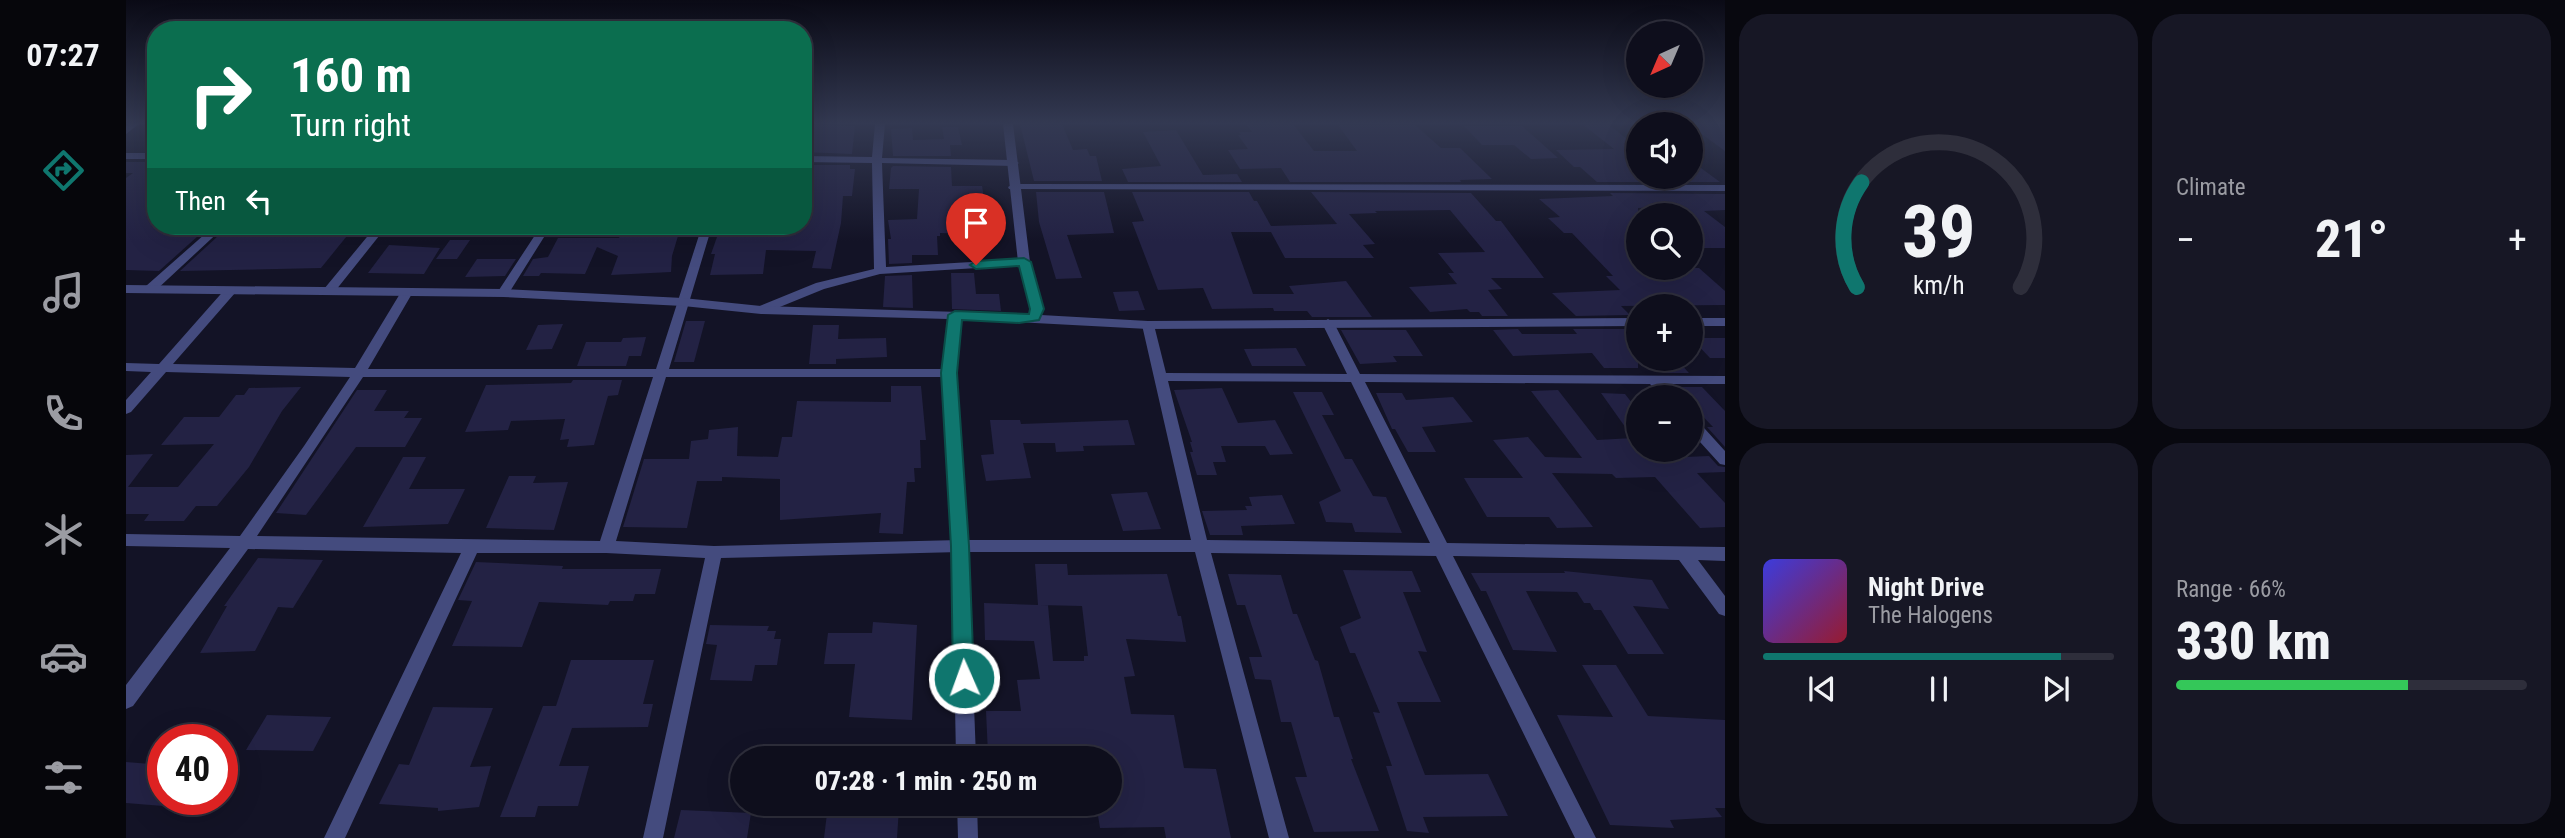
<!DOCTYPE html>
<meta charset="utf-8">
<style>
:root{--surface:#0e0e1c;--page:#171725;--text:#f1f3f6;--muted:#9b9ca3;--line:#2e2e3b;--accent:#0f766e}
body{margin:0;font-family:"Roboto Condensed",sans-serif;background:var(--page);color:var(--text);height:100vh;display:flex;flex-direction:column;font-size:26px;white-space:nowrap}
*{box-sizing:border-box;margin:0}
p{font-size:23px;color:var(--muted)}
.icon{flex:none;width:38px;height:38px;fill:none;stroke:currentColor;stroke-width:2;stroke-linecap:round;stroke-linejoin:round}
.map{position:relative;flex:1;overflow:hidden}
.details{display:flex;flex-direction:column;gap:14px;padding:14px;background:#08080f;width:840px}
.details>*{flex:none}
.top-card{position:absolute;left:21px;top:21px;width:665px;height:214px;border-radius:28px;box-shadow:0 7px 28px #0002,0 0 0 2px var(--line);background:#0b6e4f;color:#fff;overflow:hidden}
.needle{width:46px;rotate:224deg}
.fabs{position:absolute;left:1500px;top:21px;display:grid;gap:14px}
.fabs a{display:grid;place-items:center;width:77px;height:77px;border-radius:50%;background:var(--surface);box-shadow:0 7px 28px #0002,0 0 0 2px var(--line);font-size:35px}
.speed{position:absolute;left:21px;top:724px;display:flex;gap:14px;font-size:35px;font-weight:700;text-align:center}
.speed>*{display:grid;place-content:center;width:91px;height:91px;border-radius:50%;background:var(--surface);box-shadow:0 7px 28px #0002,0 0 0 2px var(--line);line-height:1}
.speed .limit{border:10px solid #d22;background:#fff;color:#111}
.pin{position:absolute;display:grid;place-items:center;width:60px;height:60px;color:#fff;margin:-72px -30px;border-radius:50% 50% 50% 0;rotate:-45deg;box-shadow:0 0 7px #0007}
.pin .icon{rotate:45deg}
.me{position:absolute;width:77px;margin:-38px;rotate:358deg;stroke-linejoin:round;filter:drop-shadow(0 0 5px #0008)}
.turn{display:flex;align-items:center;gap:24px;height:147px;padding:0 28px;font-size:32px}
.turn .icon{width:91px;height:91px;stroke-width:2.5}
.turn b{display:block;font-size:49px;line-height:60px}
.then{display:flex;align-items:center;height:66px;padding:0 28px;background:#0003;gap:14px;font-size:26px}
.big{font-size:52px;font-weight:800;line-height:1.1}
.details .card{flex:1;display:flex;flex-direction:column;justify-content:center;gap:10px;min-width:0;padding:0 24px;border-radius:28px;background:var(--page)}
.details .dial{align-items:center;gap:0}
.dial svg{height:182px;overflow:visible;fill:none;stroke:var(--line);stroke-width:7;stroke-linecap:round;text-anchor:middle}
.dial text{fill:var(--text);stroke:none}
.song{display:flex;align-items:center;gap:21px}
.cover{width:84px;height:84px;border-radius:10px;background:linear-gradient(135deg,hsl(240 70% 55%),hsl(350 70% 35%))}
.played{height:7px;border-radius:4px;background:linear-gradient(90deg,var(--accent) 85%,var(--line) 85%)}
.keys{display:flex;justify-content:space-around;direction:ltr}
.heat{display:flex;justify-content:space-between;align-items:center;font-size:38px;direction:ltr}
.charge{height:10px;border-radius:5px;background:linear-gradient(90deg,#34c759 66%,var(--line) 0)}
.details .tiles{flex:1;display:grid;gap:14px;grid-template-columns:repeat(2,1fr)}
.trip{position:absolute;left:604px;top:746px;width:392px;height:70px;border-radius:35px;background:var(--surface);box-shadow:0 7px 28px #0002,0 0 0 2px var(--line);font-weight:800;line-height:70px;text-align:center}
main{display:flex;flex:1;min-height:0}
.tabs{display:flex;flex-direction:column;width:126px;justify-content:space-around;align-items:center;background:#06060b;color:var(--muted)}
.tabs .icon{width:49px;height:49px}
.tabs .current{color:var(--accent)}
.tabs b{font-size:32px;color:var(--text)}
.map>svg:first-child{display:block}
.building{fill:#232244;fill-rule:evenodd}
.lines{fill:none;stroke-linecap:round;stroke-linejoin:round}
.minor{fill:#444b7e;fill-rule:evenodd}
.tertiary{fill:#444b7e;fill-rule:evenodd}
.route{fill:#0f766e;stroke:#0a4d48;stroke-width:2}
</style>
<main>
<nav class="tabs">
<b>07:27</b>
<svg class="icon current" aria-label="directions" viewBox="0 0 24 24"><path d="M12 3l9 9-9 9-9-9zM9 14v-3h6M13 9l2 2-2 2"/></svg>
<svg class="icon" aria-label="music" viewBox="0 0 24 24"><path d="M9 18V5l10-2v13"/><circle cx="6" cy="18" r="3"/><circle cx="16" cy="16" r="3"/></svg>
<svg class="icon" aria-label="phone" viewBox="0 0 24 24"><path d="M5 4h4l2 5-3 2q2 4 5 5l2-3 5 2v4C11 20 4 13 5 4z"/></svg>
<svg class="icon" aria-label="climate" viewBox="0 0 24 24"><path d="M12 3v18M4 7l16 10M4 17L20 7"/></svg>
<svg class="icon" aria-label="car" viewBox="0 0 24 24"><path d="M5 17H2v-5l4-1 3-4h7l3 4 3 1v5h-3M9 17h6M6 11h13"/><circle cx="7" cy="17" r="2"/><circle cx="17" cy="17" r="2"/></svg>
<svg class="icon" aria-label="filters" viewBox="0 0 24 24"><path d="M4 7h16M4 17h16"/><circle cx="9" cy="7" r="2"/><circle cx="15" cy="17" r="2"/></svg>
</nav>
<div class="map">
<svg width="1599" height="838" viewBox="0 0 1599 838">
<rect width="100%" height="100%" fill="#131326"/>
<path class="building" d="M677,124L729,126L726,154L677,152Z
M894,124H936L947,150L961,149L964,156H970L976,181H908Z
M1120,124H1167L1188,151H1231L1212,125L1288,124L1315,148H1334L1366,179L1334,180L1335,182H1164L1155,168L1114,169L1102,150L1122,149L1112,135H1115L1113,132H1126Z
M1456,124H1482L1512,148V177H1564V160L1594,182H1471L1454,167H1448L1430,150L1488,149Z
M1562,124H1593L1599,128V151Z
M1338,126H1396L1432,158L1405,159L1388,145H1356Z
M816,127H832L836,145H824L825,156H767L765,129L786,128L787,140L818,139Z
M1050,130L1077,175L1111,174L1116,182H1002L996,169L1035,166L1017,132Z
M0,162H30V226L78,227L68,237L72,236L33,271L0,270V178L7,173H0Z
M686,165H724V169H729L726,196H717L715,223L705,269L686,268L690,251L640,250L637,274L584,275L589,254H585L591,237H600L603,226H677V196Z
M767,166L825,167L826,186H856L859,203H841L840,234L814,233V236H811L812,255H786V263L763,264L762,239H765L762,220L791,219L793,189H763L765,168Z
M910,192H978L988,233L941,235L956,278L930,279L913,222Z
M1006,192H1123L1128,201H1131L1145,226L1211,224L1185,192L1345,193L1370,221H1375L1418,278H1365L1376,289L1362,290L1382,316H1356L1353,312H1344L1341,309L1304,312L1283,287L1331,284L1322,273H1328L1312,253L1359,252L1324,210L1249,211L1251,213L1223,214L1249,244L1237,245L1248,258H1159L1145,232H1105L1127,294H1168L1163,286L1220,281L1246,317H1186L1181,311H1148L1147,308L1086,309L1077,288L1032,290L1006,222L1018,221Z
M1484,193L1599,194V210L1578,211L1599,227V248H1564V215H1557L1547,206L1512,208V268H1573L1599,291V305L1495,306L1504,315L1450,316L1426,293L1494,290L1480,276H1487L1446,233H1438L1422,218L1434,217L1413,199L1487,196Z
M149,226H229L195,268L54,271L92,236L141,235Z
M498,226H555L546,256L545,272L485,275L492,256L471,247L459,274L415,273L413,276H397L407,259L422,257L432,238H493Z
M324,240H344L331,259H310Z
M263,245L314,248L298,274L242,273Z
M351,259H390L379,276L339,277Z
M825,273H848L850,294H873L875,311L826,309Z
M786,275L787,308L757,307L759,276Z
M1012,291L1019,310L993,311L987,292Z
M560,321H579L568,362H548Z
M437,324L426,349L400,350L412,325Z
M687,325H713L712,339L760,338L761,357L710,359V364H683Z
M1392,329L1396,334H1451L1447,329H1512V368H1478L1466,353L1387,356L1367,330Z
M1215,330H1280L1297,356H1267L1271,362L1234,364Z
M520,337L515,356H503L500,366H451L460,342H495L497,338Z
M1565,338H1599V358H1584Z
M1170,348L1180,366H1126L1118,349Z
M1525,359H1550L1563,373H1537Z
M447,380H496L492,395L482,396L468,445L441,447L443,439L434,440L439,419L385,421L382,430L339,432L360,385L445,383Z
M765,386H795L800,440H794L795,468H788L789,482H781L777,534L753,533L755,513L654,520V479L596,477V481H571L561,528L497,527L518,459H563L565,441L582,439L583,430L612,427L611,456L652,457L656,437H666L671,401L765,402Z
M175,387L156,411L123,467L91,506H70L58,521H18L23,514H0V455L27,454L2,487H52L88,444L35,445L58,417H93L110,395H118L123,388Z
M1550,387H1576L1599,411V447L1581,427H1587L1564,403V397H1559Z
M1096,388L1112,423L1149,420L1167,454L1144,455L1139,446H1095L1100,462H1087L1091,475H1071L1064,452H1067L1064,442H1066L1048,390Z
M231,390H261L248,411H283L278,418H296L279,447H230L180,515L150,513Z
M1432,390L1471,440L1507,438L1475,393L1499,394L1506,403H1512V450H1552L1559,457L1583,456L1592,466L1599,467V472L1571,473L1599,503V527L1574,528L1529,477L1490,478L1486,474L1426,473L1467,527L1431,528L1423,517H1361L1338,478H1397L1367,440L1402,437L1419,457L1456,458L1405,391Z
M1167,392H1196L1208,415H1196L1219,459H1226L1247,496L1260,497L1276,533L1229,532L1226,523L1200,522L1193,502L1215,491Z
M1250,393H1276L1280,400L1327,397L1347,422L1296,427L1310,452H1282L1269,429H1266Z
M864,420H894L895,424L1002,420L1009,445L957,446L958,451L930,452L929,443H897L905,478L860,481L855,455L868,454Z
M277,457H300L283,489H339L322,524L237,527Z
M383,476H410L407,483L442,482L428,530L360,528Z
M1021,492L1035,529L997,531L985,494Z
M1156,495L1169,524L1115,526L1117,535H1084L1076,511L1121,510L1119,506H1126L1123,497Z
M132,558L197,560L167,608L152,607L129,651L74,653L101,606H98Z
M350,562L437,566L436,569H535L529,594H509L507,601H484L482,605L413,602L396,647L326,646L346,601L332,600Z
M909,564H941L942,575L1041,574L1052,616H1055L1060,642L1000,639L1009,676L998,677L1005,714L1048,715L1058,768L1090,769L1105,838H1040L1038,827L974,828L970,803H984V758L862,754L860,711H895L891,680L914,679L908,641L859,640L858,603L912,605ZM914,605L956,606L962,656H958V661H927L922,605Z
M1217,570L1286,571L1295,592H1277L1301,652L1292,651L1315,702H1271L1299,775L1362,774L1382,816L1297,817L1303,833L1281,831L1260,766H1266L1247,712L1254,713L1229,653H1224L1214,627L1235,618Z
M1438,571L1526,580L1543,609L1507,606L1538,654H1502L1475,610H1468L1464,603H1458L1451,592L1400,591L1431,652L1387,650L1360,591H1355L1345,573H1439Z
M1102,574L1155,575L1167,614H1171L1189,660L1192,661L1208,717H1213L1227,759H1225L1253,831L1188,832L1169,777H1181L1165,722H1155L1145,680L1129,679L1123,657H1136L1119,605H1111Z
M747,622L791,625L786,720L723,717L729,664H698L702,633H746Z
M584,625L643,626L641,631H650L648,639H655L651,665H629L626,681L584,680L591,645L580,644Z
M445,660H528L517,704H527L522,727L446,728L433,766H463L452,806H412L409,817H374L417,706H430Z
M1456,665H1490L1522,716L1599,720V808H1589L1596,817L1544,820L1548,828L1484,825L1431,715L1487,717Z
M307,707L367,708L344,767L365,766L353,807L312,811V808L253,804L273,764L283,765Z
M141,715L205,717L187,751L120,750Z
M0,762L37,765V806L0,803Z
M702,805L773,808L771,838H698Z
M555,810L625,813L621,838H548Z"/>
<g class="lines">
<path class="minor" d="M749,124H759L756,158L888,160L893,163L888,166L756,163L760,267L898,259L904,262L898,265L754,274L698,289L639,313H631L629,310L631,307L690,283L748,269L746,163L677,162V156L746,157Z
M0,153H30V159H0Z
M887,184L1599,185V191L883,189L882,187Z
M88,226H99L28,292H20V286Z
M250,226H261L206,295H198V289Z
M415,226H425L381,296H373L371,293Z
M576,226H586L543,369H823L830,373L823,377H540L490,541L588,546L834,540H1065L1016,325L1022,321L1028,325L1040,373L1221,374L1196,323L1202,319L1208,323L1234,374L1599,376V384H1540L1551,397H1536L1524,384L1239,382L1321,543L1599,547V561L1572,560L1599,596V616L1593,614L1553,560L1327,556L1470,838H1449L1310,556L1085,553L1163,838H1143L1069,552H834L595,558L537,838H517L579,558L480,553H351L219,838H198L335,553L122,549L7,706L0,709V685L104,548L0,546V534L114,536L178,446L224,377L40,372L5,412L0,414V400L25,372L0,371V363L33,364L101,287H109V293L47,364L229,368L275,292L281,288L287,292L242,369H530ZM237,377H527L474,541L131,536ZM1042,381L1225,382L1304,543L1081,540Z
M1564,416L1569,418L1599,451V465L1594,464L1564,431Z"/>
<path class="tertiary" d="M2,124H13L0,134V126Z
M877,124H887L904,262L917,309L915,315L1022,321L1512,318V326L1022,329L835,319L830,373L842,546L850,758H830L826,546L816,373L822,319L635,314L557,306L377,297L0,293V285L377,289L557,298L635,306L903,314L905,309L892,262Z
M1564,318H1599V326H1564Z
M831,803H851L852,838H832Z"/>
</g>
<linearGradient id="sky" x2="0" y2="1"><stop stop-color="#0a0a15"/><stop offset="0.51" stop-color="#333952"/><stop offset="1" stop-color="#333952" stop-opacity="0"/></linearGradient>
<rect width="1599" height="241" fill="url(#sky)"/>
<path class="route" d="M898,258L905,262L918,309L913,320L893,323L836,320L831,373L843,546L848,678L845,685L838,688L830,685L827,678L825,546L815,373L822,315L829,311L903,314L904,309L893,266L850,269L844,265L850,261Z"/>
</svg>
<div class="fabs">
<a><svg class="needle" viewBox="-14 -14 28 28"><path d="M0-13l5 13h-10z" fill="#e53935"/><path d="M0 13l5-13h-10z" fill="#9b9ca3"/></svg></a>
<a><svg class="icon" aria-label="sound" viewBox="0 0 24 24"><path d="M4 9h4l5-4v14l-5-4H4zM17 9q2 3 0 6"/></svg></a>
<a><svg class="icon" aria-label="search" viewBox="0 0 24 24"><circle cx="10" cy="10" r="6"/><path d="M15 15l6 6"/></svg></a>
<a>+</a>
<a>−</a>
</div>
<div class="speed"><div class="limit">40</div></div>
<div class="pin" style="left:850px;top:265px;background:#d93025"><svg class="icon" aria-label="arrive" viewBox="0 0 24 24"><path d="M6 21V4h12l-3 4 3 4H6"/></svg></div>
<svg class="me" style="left:838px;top:678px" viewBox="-20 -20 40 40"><circle r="17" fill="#0f766e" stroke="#fff" stroke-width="3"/><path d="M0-11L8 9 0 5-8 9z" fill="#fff"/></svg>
<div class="trip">07:28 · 1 min · 250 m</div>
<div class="top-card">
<div class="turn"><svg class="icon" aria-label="right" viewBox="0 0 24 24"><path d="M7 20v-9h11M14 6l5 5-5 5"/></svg><div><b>160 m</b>Turn right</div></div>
<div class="then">Then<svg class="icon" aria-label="left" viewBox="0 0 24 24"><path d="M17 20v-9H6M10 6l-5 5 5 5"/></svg></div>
</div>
</div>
<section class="details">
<div class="tiles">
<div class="card dial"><svg viewBox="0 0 100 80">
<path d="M14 69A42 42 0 1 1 86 69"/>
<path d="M14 69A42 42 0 0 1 16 23" stroke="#0f766e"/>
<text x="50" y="56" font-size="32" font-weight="700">39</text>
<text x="50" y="72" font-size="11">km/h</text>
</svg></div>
<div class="card"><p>Climate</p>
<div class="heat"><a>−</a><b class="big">21°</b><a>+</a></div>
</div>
<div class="card">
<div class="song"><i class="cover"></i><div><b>Night Drive</b><p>The Halogens</p></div></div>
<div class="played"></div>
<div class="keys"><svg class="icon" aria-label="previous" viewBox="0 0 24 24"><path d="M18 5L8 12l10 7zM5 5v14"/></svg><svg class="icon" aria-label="pause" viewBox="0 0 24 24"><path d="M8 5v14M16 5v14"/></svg><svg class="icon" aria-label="next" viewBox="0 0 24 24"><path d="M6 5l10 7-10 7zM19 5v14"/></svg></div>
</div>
<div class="card"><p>Range · 66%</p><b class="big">330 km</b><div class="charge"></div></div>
</div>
</section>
</main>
